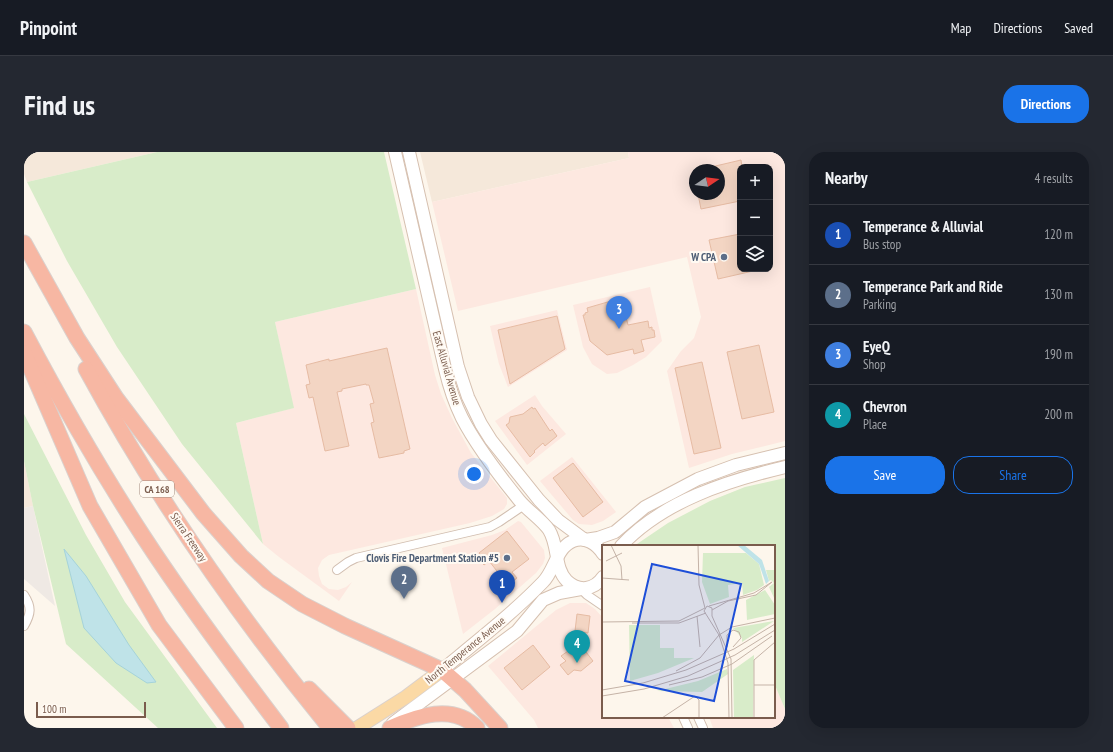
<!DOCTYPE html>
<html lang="en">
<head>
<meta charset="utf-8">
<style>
  :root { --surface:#171b24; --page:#242831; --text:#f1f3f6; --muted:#9ea1a6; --line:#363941; --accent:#1a73e8 }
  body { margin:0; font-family:"PT Sans Narrow",sans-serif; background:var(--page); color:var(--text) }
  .controls { position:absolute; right:12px; top:12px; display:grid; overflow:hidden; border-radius:8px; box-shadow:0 4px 16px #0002 }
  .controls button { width:36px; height:36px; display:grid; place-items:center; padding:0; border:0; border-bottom:1px solid var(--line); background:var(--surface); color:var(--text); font:20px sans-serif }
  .compass { position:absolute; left:665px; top:12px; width:36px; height:36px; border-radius:50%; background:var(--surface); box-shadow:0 4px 16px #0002; rotate:77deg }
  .scale { position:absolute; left:12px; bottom:10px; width:110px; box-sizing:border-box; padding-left:4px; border:2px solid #7a5c4d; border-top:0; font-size:11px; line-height:14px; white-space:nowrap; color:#7a5c4d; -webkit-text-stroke:3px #fffaf3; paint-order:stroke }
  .you { position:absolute; left:450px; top:322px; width:14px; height:14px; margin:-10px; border:3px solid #fff; border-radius:50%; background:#1a73e8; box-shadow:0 0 0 6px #1a73e833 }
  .badge { display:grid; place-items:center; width:26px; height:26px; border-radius:50%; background:var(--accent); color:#fff; font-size:13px; font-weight:700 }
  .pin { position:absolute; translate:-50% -33px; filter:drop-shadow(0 1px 2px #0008) }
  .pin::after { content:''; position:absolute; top:21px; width:14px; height:12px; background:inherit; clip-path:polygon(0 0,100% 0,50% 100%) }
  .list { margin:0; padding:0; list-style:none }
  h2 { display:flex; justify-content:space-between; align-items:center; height:52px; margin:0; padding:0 16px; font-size:17px }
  h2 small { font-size:13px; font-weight:400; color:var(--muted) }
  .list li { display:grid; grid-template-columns:26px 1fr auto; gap:12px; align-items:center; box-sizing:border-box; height:60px; padding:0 16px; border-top:1px solid var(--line) }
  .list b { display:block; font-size:15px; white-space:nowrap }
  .list p { margin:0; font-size:13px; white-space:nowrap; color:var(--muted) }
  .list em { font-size:13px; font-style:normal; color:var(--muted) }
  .actions { display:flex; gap:8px; padding:12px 16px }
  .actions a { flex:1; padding:9px 0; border:1px solid var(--accent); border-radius:16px; text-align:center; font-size:14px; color:var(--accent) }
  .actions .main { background:var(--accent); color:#fff }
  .icon { flex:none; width:22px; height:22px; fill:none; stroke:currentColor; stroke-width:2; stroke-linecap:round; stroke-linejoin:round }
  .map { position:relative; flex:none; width:761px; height:576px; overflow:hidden; border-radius:16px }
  header { display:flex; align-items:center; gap:24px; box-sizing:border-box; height:56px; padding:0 20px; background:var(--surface); border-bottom:1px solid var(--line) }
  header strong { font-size:19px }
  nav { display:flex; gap:22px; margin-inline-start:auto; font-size:14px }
  .intro { display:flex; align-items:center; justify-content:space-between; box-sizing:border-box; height:96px; padding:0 24px }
  h1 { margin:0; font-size:28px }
  .button { padding:10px 18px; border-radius:16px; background:var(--accent); color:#fff; font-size:14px; font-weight:700 }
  main { display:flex; gap:24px; padding:0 24px }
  aside { flex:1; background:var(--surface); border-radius:16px; box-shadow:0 4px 16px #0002 }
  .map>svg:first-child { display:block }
  .residential { fill:#f5e8da }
  .commercial { fill:#fde8e0; fill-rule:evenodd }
  .industrial { fill:#efe9e4 }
  .green { fill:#d8ecc9 }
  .water { fill:#bfe3e8; stroke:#a5d3da }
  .building { fill:#f3d5c3; stroke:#e6bba3 }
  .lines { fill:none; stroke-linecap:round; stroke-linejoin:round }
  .street-casing { stroke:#d1beb0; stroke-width:10 }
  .secondary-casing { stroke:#d6c0b0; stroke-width:14 }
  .primary-casing { stroke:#dad1cd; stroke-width:15 }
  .highway-casing { stroke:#dad1cd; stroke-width:17 }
  .street { stroke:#fff; stroke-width:8 }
  .secondary { stroke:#fff; stroke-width:12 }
  .primary { stroke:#fbd9a5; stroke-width:13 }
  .highway { stroke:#f7b7a3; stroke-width:15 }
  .service-dot { fill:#5c6f8a; stroke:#fffaf3; stroke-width:1.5 }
  .labels { text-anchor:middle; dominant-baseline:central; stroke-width:4; stroke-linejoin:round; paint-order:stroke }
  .shield { fill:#fffaf3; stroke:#a28b7f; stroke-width:1 }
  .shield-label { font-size:10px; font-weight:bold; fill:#7a5c4d }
  .service-label { font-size:11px; font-weight:bold; fill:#4e5e75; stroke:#fffaf3; text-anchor:end }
  .street-label { font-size:11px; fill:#7a5c4d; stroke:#fffaf3 }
  .inset-road { fill:none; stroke:#c5b3a7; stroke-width:1 }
  .view { fill:#1d4ed8; fill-opacity:0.15; stroke:#1d4ed8; stroke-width:2 }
  .inset-edge { fill:none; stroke:#7a5c4d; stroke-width:2 }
</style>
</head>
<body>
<header>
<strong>Pinpoint</strong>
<nav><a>Map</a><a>Directions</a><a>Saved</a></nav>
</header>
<div class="intro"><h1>Find us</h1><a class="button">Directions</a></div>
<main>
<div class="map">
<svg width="761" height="576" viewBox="0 0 761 576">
  <rect width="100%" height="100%" fill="#fdf6ec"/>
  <g class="residential">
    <polygon points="0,0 133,0 3,30 0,22"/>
    <polygon points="396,0 604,0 605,6 408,50"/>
    <polygon points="0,309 9,354 0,356"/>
  </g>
  <g class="commercial">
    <path d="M604,0H761V289L708,302L665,316L643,219L657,199L670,186L677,165L663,105L434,159L408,50L605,6ZM716,15H746V117H716ZM671,18H695V42H671Z"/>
    <polygon points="626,135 638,189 622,205 609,213 593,221 583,222 568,212 559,195 549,153"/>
    <polygon points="392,137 411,223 417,242 428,266 447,301 483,346 483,352 480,357 468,364 446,371 305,403 298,408 294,416 295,424 298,432 305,437 314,438 322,435 328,430 315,449 255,405 239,392 212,271 269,256 251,170"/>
    <polygon points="533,158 543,198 484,235 475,212 466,174"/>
    <polygon points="511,243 518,254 542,282 503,313 471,269"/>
    <polygon points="548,305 592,360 579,369 568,373 555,372 549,368 516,329"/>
    <polygon points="494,369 497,370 520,398 521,406 519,412 512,421 471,457 439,482 418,396 468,383 481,378"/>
    <polygon points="546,451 562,451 571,457 579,466 579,565 644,565 650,576 514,576 510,568 464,514 532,458"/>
    <polygon points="750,531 761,557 761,576 689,576 685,565 750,565"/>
  </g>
  <polygon class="industrial" points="9,354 31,454 0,427 0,356"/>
  <g class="green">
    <polygon points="133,0 360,0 392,137 251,170 270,256 212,271 239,392 158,292 93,195 43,109 3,30"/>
    <polygon points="0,262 62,383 101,450 193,576 134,576 42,492 9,354 0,309"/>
    <polygon points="761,326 761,557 750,531 750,394 610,394 644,371 686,349 721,335"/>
  </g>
  <polygon class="water" points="40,397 62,424 105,493 132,530 123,531 92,511 60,476"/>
  <g class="building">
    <polygon points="717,8 718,15 716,15 716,49 677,57 674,42 695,42 695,18 683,18 683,16"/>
    <polygon points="716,82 716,117 729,117 729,119 694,127 685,88"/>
    <polygon points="587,149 592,168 602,165 604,173 624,169 625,176 628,175 628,178 630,178 631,185 617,188 620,199 610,202 609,197 583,203 566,189 559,163 561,163 561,161 564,160 563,156"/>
    <polygon points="533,164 541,197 486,232 474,178"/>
    <polygon points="735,193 750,260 718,267 703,200"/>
    <polygon points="363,196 386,297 380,299 380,301 355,306 347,271 350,270 346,252 350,251 345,233 342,233 342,232 318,237 318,239 313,240 325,294 301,299 289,245 285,246 282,233 286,232 282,213 305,207 305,209"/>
    <polygon points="678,210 697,296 670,302 651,216"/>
    <polygon points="508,255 509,257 511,256 526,279 528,277 533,284 521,294 519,291 510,299 511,300 506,305 482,273 485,271 486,265 499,262"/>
    <polygon points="549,311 579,350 559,365 529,326"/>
    <polygon points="483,379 505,407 488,420 493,426 484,433 465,409 460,413 456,408 459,406 455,401"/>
    <polygon points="553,462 566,464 564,481 551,479"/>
    <polygon points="509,493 526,515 498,538 480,516"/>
    <polygon points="544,499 562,500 569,509 557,519 550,518 544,523 536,513 542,509 537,504"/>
  </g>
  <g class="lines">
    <g class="street-casing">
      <g id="street">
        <polyline points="313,418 324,410 332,406 466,375 475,370 500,353"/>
        <polyline points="557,437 563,443 579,454"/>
        <path d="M0,443C8,455 7,462 0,474"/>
        <polyline points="659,565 664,576"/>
        <polyline points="674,565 679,576"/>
      </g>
    </g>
    <g class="secondary-casing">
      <g id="secondary">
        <path d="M371,0L421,217C425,234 430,250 438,266C453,295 474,322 495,348C504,359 517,367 525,378C535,394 530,416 543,429C555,440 570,438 579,425"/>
        <polyline points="385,0 434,215 444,245 457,272 467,288 515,348 534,368 561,388 574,386 591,380 621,355 674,327 712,313 761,301"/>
        <path d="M597,394C639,349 703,329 761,315"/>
        <path d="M418,518C452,490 488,462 519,430C531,418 532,396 549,389C561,384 573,392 579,402"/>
        <polyline points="369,571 493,479 519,448 535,441 557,437"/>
      </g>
    </g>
    <g class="primary-casing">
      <polyline id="primary" points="333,576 382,545 418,518"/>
    </g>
    <g class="highway-casing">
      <g id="highway">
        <polyline points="0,91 53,186 92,246 179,361 217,404 244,429 278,452 321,474 418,518 441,538 476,576"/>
        <path d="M0,180C37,250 76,318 119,384C162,450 209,513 257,576"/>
        <polyline points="0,201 66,354 135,473 212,576"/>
        <path d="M62,217C131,344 214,464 306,576"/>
        <polyline points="285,537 324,576"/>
        <path d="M366,576C393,564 429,551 453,576"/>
      </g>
    </g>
    <use href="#street" class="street"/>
    <use href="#secondary" class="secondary"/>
    <use href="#primary" class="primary"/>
    <use href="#highway" class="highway"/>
  </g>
  <g class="service-dot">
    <circle cx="700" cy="105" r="4"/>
    <circle cx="483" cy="406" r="4"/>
  </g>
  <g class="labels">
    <rect class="shield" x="116" y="329" width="34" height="16" rx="3"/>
    <g class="shield-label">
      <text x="133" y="337">CA 168</text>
    </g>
    <g class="service-label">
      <text x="692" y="105">W CPA</text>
      <text x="475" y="406">Clovis Fire Department Station #5</text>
    </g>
    <g class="street-label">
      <text transform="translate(423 216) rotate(74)">East Alluvial Avenue</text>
      <text transform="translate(165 385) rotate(56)">Sierra Freeway</text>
      <text transform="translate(441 498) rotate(-39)">North Temperance Avenue</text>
    </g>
  </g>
  <g transform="translate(578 393)">
    <rect width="173" height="173" fill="#fdf6ec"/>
    <path d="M101,8H144L157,19L162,40L155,45L141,50L140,38L126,40L127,52L108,59L100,37ZM164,25H173V55L167,42L172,38L169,35L167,36ZM163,45L173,60V69L145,75L144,55ZM172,76L140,97V93L131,83ZM27,80H58V103H72V113H92L56,128L28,136ZM152,110L151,173H132L131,125ZM125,124L126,129L100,147L55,146L96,136Z" fill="#d8ecc9"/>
    <path d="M135,0H142L160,15L167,36L164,39L157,19Z" fill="#bfe3e8"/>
    <path class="inset-road" d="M9,0L19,21L20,35M96,0L97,40L103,63M4,16L20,8M0,33L27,35M107,61L152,48L170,37L154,50L126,56L110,65M95,71L98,102M0,77L77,76L103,63M30,78H77L104,68M125,102V90L131,85L137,87L139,93L131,102M74,126L98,113L117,90L130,82L173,73M67,140L100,132L130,119L170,91M152,140H173M0,145L41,138L84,125L132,104L173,79M0,151L42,144L86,131L133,110L173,85M60,173L93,151L97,155V173M127,173L126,118L117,90L102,66L105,61L110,63V71L129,114L130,173M152,173V115L173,97"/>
    <path class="view" d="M50,19L139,39L112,156L23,136Z"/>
    <rect width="173" height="173" class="inset-edge"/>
  </g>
</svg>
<div class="controls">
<button>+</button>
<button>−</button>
<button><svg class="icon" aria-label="layers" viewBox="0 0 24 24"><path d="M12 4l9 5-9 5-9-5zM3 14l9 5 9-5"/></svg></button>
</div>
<svg class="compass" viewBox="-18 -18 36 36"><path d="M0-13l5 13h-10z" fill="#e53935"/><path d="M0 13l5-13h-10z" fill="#9ea1a6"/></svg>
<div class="scale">100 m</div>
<div class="you"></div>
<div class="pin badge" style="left:478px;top:451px;background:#1a4fb4">1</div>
<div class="pin badge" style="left:380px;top:447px;background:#5c6f8a">2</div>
<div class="pin badge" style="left:595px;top:177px;background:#3f7fe0">3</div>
<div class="pin badge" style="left:553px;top:511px;background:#0f9aa8">4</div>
</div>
<aside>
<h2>Nearby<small>4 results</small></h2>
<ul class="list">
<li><span class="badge" style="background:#1a4fb4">1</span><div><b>Temperance &amp; Alluvial</b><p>Bus stop</p></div><em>120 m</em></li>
<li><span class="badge" style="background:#5c6f8a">2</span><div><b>Temperance Park and Ride</b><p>Parking</p></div><em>130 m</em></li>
<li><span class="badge" style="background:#3f7fe0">3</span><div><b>EyeQ</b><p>Shop</p></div><em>190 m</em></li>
<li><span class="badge" style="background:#0f9aa8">4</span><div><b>Chevron</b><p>Place</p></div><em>200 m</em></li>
</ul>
<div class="actions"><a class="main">Save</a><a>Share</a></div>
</aside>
</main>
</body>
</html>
